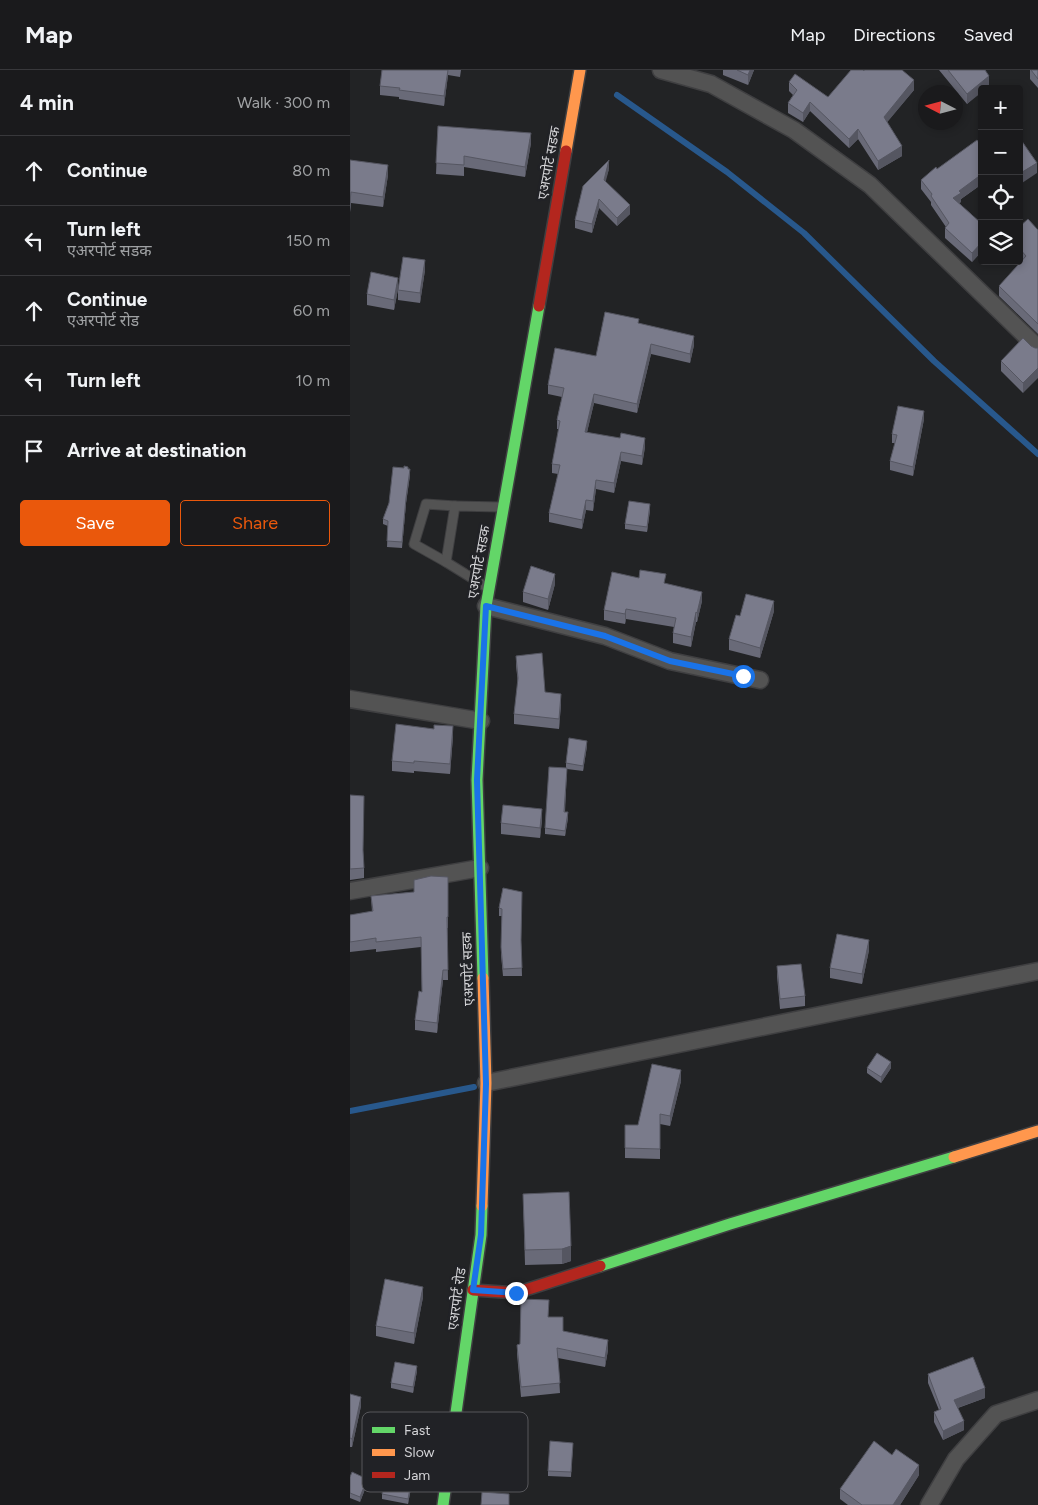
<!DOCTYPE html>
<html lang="en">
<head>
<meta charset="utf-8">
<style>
  :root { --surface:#1a1a1c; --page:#232325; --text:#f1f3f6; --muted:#9fa1a3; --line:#38383b; --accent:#ea580c }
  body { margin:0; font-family:Figtree,"Noto Sans Devanagari",sans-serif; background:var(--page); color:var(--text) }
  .controls { position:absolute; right:15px; top:15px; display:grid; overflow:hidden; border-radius:5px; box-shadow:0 2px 8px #0003 }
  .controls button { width:45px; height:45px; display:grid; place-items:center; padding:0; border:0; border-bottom:1px solid var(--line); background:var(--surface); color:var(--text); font:25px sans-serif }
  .compass { position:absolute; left:568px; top:15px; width:45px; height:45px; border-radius:50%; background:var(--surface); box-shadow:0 2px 8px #0003; rotate:276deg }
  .stop { position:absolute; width:15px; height:15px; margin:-11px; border:4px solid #1a73e8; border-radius:50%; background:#fff }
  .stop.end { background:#1a73e8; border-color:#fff; box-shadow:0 1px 5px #0008 }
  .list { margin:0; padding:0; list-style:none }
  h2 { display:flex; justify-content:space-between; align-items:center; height:65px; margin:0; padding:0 20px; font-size:21px }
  h2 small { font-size:16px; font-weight:400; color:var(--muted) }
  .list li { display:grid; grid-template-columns:32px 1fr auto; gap:15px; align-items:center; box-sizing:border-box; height:70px; padding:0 20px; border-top:1px solid var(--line) }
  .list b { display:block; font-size:19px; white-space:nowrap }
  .list p { margin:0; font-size:16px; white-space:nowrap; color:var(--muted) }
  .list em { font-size:16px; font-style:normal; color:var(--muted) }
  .actions { display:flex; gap:10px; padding:15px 20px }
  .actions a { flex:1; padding:11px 0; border:1px solid var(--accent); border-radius:5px; text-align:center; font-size:18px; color:var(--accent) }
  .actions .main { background:var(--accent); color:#fff }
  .icon { flex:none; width:28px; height:28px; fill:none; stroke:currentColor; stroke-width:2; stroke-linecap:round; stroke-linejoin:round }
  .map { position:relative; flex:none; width:688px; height:1435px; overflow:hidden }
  header { display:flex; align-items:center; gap:30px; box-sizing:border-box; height:70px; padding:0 25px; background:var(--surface); border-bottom:1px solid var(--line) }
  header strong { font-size:24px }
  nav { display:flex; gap:28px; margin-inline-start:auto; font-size:18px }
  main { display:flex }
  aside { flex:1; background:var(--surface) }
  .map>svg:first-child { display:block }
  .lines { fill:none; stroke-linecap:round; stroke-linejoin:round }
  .stream { stroke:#28588c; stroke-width:6 }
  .lane-casing { stroke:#3f3f41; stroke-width:11 }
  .street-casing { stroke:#3f3f41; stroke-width:19 }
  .fast-casing { stroke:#3f3f41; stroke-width:14 }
  .slow-casing { stroke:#3f3f41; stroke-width:14 }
  .jam-casing { stroke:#3f3f41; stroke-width:14 }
  .lane { stroke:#535353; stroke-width:9 }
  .street { stroke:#535353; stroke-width:16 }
  .fast { stroke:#63d668; stroke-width:11 }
  .slow { stroke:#ff974d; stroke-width:11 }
  .jam { stroke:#b3261e; stroke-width:11 }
  .wall { fill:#696a78 }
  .shaded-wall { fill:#555661 }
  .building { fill:#7a7b8b; stroke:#555661 }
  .route { stroke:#1a73e8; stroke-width:6 }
  .labels { text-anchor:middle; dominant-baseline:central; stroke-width:5; stroke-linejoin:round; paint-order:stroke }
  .street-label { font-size:14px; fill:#d4d4d7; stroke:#212226 }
  .key { fill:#212226; stroke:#57575b; stroke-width:1 }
  .key-label { font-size:14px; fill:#d4d4d7 }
</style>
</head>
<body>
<header>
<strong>Map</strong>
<nav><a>Map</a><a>Directions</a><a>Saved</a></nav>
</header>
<main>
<aside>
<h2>4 min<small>Walk · 300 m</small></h2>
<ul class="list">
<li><svg class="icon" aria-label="ahead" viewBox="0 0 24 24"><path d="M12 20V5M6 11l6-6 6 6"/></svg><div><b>Continue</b></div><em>80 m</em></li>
<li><svg class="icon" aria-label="left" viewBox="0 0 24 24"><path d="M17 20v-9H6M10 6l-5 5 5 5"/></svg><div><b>Turn left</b><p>एअरपोर्ट सडक</p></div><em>150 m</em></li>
<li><svg class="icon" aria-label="ahead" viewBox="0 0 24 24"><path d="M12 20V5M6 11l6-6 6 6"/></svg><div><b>Continue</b><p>एअरपोर्ट रोड</p></div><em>60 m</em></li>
<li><svg class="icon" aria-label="left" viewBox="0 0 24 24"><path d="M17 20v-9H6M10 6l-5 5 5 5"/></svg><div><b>Turn left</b></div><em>10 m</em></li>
<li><svg class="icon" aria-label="arrive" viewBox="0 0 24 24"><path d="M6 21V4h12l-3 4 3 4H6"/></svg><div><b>Arrive at destination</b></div></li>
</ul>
<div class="actions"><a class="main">Save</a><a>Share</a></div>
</aside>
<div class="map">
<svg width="688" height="1435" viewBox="0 0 688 1435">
  <rect width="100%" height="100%" fill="#222325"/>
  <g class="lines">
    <g class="stream">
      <polyline points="267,25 377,102 454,163 584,291 688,384"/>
      <polyline points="0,1041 124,1017"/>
    </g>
    <g class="lane-casing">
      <g id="lane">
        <polyline points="96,492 64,474 76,434 105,436"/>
        <polyline points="138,518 96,492 105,436 151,437"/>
      </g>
    </g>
    <g class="street-casing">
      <g id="street">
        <polyline points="311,0 361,14 444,60 520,115 688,278"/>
        <polyline points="136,536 255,566 320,591 410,610"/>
        <polyline points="0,629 131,651"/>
        <polyline points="0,821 130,798"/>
        <polyline points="136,1013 688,901"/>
        <polyline points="579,1435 606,1389 646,1344 688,1330"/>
      </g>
    </g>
    <g class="fast-casing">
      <g id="fast">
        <polyline points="133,908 127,710 136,536 189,236"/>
        <polyline points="250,1196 380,1154 604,1087"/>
        <polyline points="93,1435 131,1165 132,1136"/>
      </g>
    </g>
    <g class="slow-casing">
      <g id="slow">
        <polyline points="216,81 230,0"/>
        <polyline points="604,1087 688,1061"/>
        <polyline points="132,1136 136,1013 133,908"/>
      </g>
    </g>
    <g class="jam-casing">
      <g id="jam">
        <polyline points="189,236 216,81"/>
        <polyline points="123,1220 166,1223 250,1196"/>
      </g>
    </g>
    <use href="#lane" class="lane"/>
    <use href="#street" class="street"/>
    <use href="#fast" class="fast"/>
    <use href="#slow" class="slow"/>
    <use href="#jam" class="jam"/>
  </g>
  <g class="wall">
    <polygon points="32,0 111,0 110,7 98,5 94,36 49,29 49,27 30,25 30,16"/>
    <polygon points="373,0 404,0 398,15 373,5"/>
    <polygon points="589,0 635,0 639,16 636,19 632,19 617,34"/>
    <polygon points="680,0 688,0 688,18 680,9"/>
    <polygon points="439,12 478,27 564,20 537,52 552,86 528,100 508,69 499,78 460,41 453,52 438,43 438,33 443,25 439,21"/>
    <polygon points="88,56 181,73 175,107 114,97 114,106 86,104"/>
    <polygon points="632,76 632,114 611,129 611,132 609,133 632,154 632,181 622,192 595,168 595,158 596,157 581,135 581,132 571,119 571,110 587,99"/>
    <polygon points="0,90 38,105 33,137 1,133 0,142"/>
    <polygon points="259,99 255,111 280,144 267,156 249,138 242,163 225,158 225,150"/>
    <polygon points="669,157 688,160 688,264 649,226 649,216 672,191 669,187"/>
    <polygon points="75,200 70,233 48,230 48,220"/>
    <polygon points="48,219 44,240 17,235 17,224"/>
    <polygon points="289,253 344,275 340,293 301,284 287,343 244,333 237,362 295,377 292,395 271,391 264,423 246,419 243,441 236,440 232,459 199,452 199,443 208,404 202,403 202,394 209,359 207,359 207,350 212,327 198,324 198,315 246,286"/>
    <polygon points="681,276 685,278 673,323 651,301 651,291"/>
    <polygon points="574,349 563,406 540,400 540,391 545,373 542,373 542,364"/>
    <polygon points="58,399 60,405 56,433 52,478 37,477 38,456 33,454 33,449 39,433"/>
    <polygon points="300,440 297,462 275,459 275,454"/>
    <polygon points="205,514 198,540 173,532 173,522"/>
    <polygon points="316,514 352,531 347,552 346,552 341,577 323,573 323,563 324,557 276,549 275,554 254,550 254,540"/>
    <polygon points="424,541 410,588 379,580 379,569 390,546"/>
    <polygon points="166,586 195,622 211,634 209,659 164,654 164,644 168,613 166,596"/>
    <polygon points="103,666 100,704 64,701 64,703 42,701 42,691"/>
    <polygon points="237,676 233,701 217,699 215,742 218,748 215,766 195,764 195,758 216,698 216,693"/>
    <polygon points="0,725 13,783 14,798 14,808 0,810"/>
    <polygon points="192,750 190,768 151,764 151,753"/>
    <polygon points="98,807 98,858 97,858 98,910 93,910 87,963 65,960 65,950 72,922 71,877 26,882 26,879 0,882 0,845 22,842 21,826 64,822"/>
    <polygon points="153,818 171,873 172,906 153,906 151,885 152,846 149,846 149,838"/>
    <polygon points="519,880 512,914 480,908 480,898"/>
    <polygon points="427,896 455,926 455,936 430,939 427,906"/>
    <polygon points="517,998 541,998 531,1013 517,1003"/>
    <polygon points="331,1011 320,1056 310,1054 310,1089 275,1088 275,1055 288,1055"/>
    <polygon points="173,1124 221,1191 212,1194 175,1195"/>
    <polygon points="73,1227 64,1274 26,1266 26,1256"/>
    <polygon points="199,1247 213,1261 258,1280 255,1297 208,1288 210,1323 171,1327 167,1284 167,1275 170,1274"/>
    <polygon points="67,1301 63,1323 41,1318 41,1313"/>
    <polygon points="578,1304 635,1328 608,1338 614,1360 593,1370 584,1352 584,1342 589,1340 578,1313"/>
    <polygon points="0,1324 11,1336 2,1377 0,1377"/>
    <polygon points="72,1360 70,1379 54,1378 54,1372"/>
    <polygon points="223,1373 221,1407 198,1406 198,1401"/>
    <polygon points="569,1405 550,1435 498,1435 490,1429 490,1419"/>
    <polygon points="0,1407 17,1414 10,1432 0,1428"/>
    <polygon points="61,1418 58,1434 32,1429 32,1424"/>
  </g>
  <g class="shaded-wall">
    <polygon points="98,0 98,5 94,36 94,26"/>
    <polygon points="400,0 404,0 398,15 398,5"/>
    <polygon points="639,6 639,16 636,19 632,19 632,22 617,34 617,24"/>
    <polygon points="564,10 564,20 534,56 534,47"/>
    <polygon points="460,32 460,41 453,52 453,43"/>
    <polygon points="508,59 508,69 499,78 499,69"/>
    <polygon points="181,63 181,73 175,107 175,97"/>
    <polygon points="552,76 552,86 528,100 528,91"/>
    <polygon points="259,90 259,99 254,118 254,110"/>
    <polygon points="687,93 687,103 669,115 669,104"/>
    <polygon points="38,95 38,105 33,137 33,127"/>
    <polygon points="632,104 632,114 611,129 611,132 603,137 603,128 609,121"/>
    <polygon points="1,122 1,133 0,142 0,132"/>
    <polygon points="249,129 249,138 242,163 242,154"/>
    <polygon points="280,135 280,144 267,156 267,148"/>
    <polygon points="632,172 632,181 622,192 622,183"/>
    <polygon points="75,190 75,200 70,233 70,223"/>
    <polygon points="48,208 48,219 44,240 44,230"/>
    <polygon points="344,266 344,275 340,293 340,284"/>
    <polygon points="301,274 301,284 287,343 287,334"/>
    <polygon points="688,298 688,308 673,323 673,313"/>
    <polygon points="244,324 244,333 235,371 235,362"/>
    <polygon points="574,341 574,349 563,406 563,397"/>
    <polygon points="295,368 295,377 292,395 292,386"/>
    <polygon points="271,382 271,391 264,423 264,413"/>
    <polygon points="60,399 60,405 56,433 52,478 56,428"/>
    <polygon points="246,410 246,419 243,441 243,431"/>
    <polygon points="236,430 236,440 232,459 232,450"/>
    <polygon points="300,434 300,440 297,462 297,457"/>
    <polygon points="205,504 205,514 198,540 198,529"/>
    <polygon points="352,522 352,531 347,552 347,543"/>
    <polygon points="424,531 424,541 410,588 410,578"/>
    <polygon points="276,539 276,549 275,554 275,544"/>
    <polygon points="346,542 346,552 341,577 341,567"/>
    <polygon points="211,624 211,634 209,659 209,649"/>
    <polygon points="103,656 103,666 100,704 100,694"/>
    <polygon points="237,671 237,676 233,701 233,696"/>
    <polygon points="192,739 192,750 190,768 190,758"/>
    <polygon points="218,742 218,748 215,766 215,761"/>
    <polygon points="519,870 519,880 512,914 512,904"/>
    <polygon points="93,900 93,910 87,963 87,953"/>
    <polygon points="541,992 541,998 531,1013 531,1007"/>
    <polygon points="331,1000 331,1011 320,1056 320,1046"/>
    <polygon points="221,1176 221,1191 212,1194 212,1179"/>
    <polygon points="73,1217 73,1227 64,1274 64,1263"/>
    <polygon points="258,1270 258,1280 255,1297 255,1288"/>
    <polygon points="67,1296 67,1301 63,1323 63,1317"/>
    <polygon points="635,1318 635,1328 604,1339 604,1330"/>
    <polygon points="11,1327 11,1336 2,1377 2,1369"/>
    <polygon points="614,1351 614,1360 593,1370 593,1361"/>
    <polygon points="569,1395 569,1405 550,1435 543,1435"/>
    <polygon points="17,1409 17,1414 10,1432 10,1427"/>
    <polygon points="61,1413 61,1418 58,1434 58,1429"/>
  </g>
  <g class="building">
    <polygon points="32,0 98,0 94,26 49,20 50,18 30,16"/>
    <polygon points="387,0 400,0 398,5"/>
    <polygon points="501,0 513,0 514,1 514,0 552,0 564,10 534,47 552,76 528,91 508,59 499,69 460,32 453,43 438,33 447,20 439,12 445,4 478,27"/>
    <polygon points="598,0 635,0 639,6 617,24"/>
    <polygon points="681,0 688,0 688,9"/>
    <polygon points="88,56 181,63 175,97 114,86 114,95 86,93"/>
    <polygon points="669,67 687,93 669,104"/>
    <polygon points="627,70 632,76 632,104 609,121 611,123 603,128 632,154 632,172 622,183 595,158 599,153 581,126 582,124 571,110 586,97 587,99"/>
    <polygon points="0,90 38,95 33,127 1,122 0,132"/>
    <polygon points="259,90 254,110 280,135 267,148 249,129 242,154 225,150 233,116"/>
    <polygon points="678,149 688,160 688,254 649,216 676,186 669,178 669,157"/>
    <polygon points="53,187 75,190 70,223 48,220"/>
    <polygon points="21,202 48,208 44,230 17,224"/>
    <polygon points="255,242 289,249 288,253 344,266 340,284 301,274 287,334 244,324 235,362 270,368 271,363 295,368 292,386 271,382 264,413 246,410 243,431 236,430 232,450 199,443 210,395 202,394 210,351 207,350 214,318 198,315 205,278 246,286"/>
    <polygon points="673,268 681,276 685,278 688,278 688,298 673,313 651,291"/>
    <polygon points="548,336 574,341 563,397 540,391 547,365 542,364"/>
    <polygon points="54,396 58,397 58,399 60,399 56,428 52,472 37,471 38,451 33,449 39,433 43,397 54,398"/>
    <polygon points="279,431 300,434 297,457 275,454"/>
    <polygon points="181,496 205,504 198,529 173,522"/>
    <polygon points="290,500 316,504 314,513 352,522 347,543 346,542 341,567 323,563 326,548 276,539 275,544 254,540 262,502 289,508"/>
    <polygon points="396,524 424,531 410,578 379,569 386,545 390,546"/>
    <polygon points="192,583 195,622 211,624 209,649 164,644 168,608 166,586"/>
    <polygon points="46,654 84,659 84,655 103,656 100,694 64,691 64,693 42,691"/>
    <polygon points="219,668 237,671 233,696 216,693"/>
    <polygon points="199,697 217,698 214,742 218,742 215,761 195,758"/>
    <polygon points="0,725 14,726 13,780 14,798 0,799"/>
    <polygon points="153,735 192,739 190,758 151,753"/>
    <polygon points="81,806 98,807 98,847 97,847 98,900 93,900 87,953 65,950 69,921 72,922 71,867 26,872 26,868 0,872 0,845 23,841 21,826 64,822 64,810"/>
    <polygon points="153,818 172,822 171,870 172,898 153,899 151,877 152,839 149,838"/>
    <polygon points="487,864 519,870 512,904 480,898"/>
    <polygon points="451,894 455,926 430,929 427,896"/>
    <polygon points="527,983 541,992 531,1007 517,998"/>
    <polygon points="302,994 331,1000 320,1046 310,1044 310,1079 275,1078 275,1055 288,1055"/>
    <polygon points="219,1122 221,1176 212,1179 175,1180 173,1124"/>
    <polygon points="35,1209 73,1217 64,1263 26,1256"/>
    <polygon points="171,1229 199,1230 198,1247 213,1247 213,1261 258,1270 255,1288 207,1278 210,1313 171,1317 167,1275 170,1274"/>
    <polygon points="623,1287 635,1318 604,1330 614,1351 593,1361 584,1342 591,1339 578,1304"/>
    <polygon points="45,1292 67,1296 63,1317 41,1313"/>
    <polygon points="0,1324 11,1327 2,1369 0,1368"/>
    <polygon points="200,1371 223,1373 221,1402 198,1401"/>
    <polygon points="524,1371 542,1385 546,1379 569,1395 543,1435 512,1435 490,1419"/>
    <polygon points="2,1402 17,1409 10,1427 0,1423 0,1407"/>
    <polygon points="36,1407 61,1413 58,1429 32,1424"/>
    <polygon points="132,1422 159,1424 159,1435 131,1435"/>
  </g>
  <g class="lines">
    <polyline class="route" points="166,1223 123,1220 131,1165 136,1014 127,710 136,536 255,566 320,591 393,606"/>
  </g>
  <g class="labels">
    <g class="street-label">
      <text transform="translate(199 93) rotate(-80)">एअरपोर्ट सडक</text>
      <text transform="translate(129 492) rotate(-80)">एअरपोर्ट सडक</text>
      <text transform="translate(118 899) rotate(-92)">एअरपोर्ट सडक</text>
      <text transform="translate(107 1229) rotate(-82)">एअरपोर्ट रोड</text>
    </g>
  </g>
  <rect x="12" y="1342" width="166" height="80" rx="8" class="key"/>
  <rect x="22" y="1357" width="23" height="6" fill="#63d668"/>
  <rect x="22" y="1379" width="23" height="7" fill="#ff974d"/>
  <rect x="22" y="1402" width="23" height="6" fill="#b3261e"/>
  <g class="key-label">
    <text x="54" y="1365">Fast</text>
    <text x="54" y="1387">Slow</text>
    <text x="54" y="1410">Jam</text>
  </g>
</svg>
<div class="controls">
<button>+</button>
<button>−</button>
<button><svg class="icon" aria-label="locate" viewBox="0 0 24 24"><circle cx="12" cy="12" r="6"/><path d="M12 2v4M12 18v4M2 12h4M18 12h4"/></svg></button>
<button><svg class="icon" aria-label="layers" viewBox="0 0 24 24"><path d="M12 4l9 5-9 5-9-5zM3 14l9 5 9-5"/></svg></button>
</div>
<svg class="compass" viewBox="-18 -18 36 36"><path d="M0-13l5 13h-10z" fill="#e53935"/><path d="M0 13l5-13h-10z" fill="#9fa1a3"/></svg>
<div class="stop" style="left:393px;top:606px"></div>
<div class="stop end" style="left:166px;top:1223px"></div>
</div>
</main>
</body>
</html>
